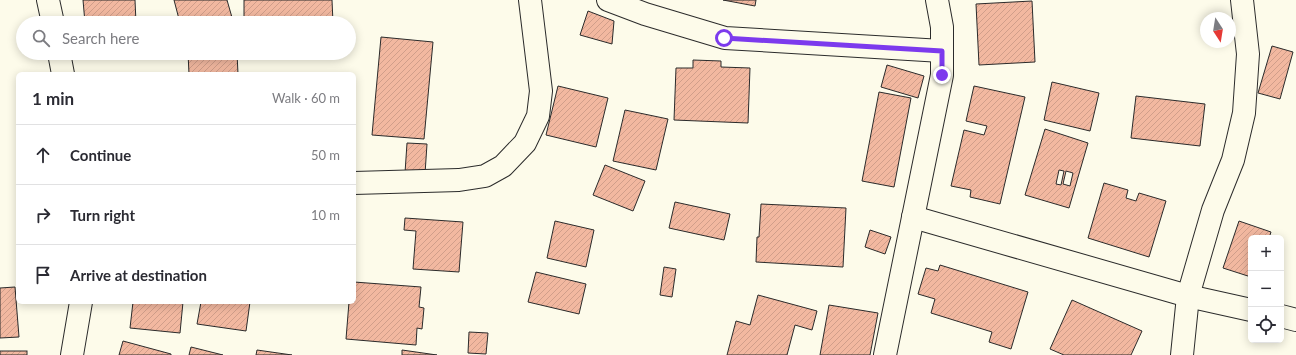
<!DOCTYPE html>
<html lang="en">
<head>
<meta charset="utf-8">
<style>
  :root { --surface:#fff; --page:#f7f7f7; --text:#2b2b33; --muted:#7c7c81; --line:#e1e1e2 }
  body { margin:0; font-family:Lato,sans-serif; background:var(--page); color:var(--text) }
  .controls { position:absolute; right:12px; bottom:12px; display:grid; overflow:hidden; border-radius:6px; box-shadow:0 2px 10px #0003 }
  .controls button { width:36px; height:36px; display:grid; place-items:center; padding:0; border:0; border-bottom:1px solid var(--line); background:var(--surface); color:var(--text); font:20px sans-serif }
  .compass { position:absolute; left:1200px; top:12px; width:36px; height:36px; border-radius:50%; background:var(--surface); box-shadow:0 2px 10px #0003; rotate:168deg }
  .stop { position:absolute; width:12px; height:12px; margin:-9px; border:3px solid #7c3aed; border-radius:50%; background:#fff }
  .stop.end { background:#7c3aed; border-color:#fff; box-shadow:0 1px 4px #0008 }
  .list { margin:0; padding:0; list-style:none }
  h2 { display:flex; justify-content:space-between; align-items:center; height:52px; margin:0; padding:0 16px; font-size:17px }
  h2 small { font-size:13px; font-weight:400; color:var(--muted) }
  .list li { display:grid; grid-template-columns:26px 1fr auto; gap:12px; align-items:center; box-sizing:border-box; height:60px; padding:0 16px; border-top:1px solid var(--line) }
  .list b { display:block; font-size:15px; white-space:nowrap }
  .list em { font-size:13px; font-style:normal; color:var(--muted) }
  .icon { flex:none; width:22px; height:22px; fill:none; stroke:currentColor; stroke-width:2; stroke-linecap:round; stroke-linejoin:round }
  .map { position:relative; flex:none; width:1296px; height:355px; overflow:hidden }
  .search { position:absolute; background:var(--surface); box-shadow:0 2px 10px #0003; left:16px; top:16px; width:340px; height:44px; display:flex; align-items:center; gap:10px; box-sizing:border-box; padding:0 14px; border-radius:22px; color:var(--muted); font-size:15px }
  .panel { position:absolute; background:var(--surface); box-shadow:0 2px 10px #0003; left:16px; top:72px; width:340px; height:232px; border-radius:6px }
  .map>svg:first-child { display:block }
  .building { fill:url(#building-hatch); stroke:#2b2b2b; fill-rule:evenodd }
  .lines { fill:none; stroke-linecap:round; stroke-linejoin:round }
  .street-casing { stroke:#2b2b2b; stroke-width:24 }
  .street { stroke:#fdfbea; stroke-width:22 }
  .route { stroke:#7c3aed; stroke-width:5 }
</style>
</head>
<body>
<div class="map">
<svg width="1296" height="355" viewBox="0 0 1296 355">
  <defs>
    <pattern id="building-hatch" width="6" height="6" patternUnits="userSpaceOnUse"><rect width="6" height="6" fill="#f2b8a0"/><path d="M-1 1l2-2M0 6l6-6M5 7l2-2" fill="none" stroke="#d09e8a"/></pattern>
  </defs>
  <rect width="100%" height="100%" fill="#fdfbea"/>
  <g class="building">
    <polygon points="83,0 135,0 136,23 85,23"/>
    <polygon points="174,0 227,0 233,21 226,23 180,23"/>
    <polygon points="244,0 332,0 333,23 244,23"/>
    <polygon points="723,0 756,0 755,6"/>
    <polygon points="1032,1 1035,62 979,65 976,4"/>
    <polygon points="588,11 614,21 612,44 580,35"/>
    <polygon points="381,37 433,42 424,139 372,135"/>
    <polygon points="1272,46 1293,52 1280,99 1258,93"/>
    <polygon points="188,53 237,53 238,74 189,74"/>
    <polygon points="693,60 721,61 721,67 750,68 748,123 674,120 676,68 693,68"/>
    <polygon points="887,65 924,76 918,98 881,87"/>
    <polygon points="1052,82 1099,93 1090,131 1044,120"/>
    <polygon points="558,86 608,98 596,147 546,135"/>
    <polygon points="974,86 1025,97 1000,204 970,197 971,190 951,186 964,130 984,135 987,126 966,121"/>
    <polygon points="879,92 911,98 894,187 862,181"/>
    <polygon points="1136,96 1205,104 1200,146 1131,138"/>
    <polygon points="625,110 668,119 656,170 613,161"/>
    <path d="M1045,129L1088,143L1069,208L1025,195ZM1059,170L1064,171L1061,185L1056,184ZM1066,171L1073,173L1070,186L1063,184Z"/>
    <polygon points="407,143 427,144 425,174 405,173"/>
    <polygon points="605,165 645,181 633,211 593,195"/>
    <polygon points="1104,183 1128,190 1126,198 1136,201 1139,193 1166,201 1149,257 1088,238"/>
    <polygon points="675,202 730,214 724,240 669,228"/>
    <polygon points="761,204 846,208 843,267 756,262 757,237 759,237"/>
    <polygon points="405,218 463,222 459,272 413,269 416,231 404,230"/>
    <polygon points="555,221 594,230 586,267 547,258"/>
    <polygon points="1239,221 1271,232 1269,238 1251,238 1251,277 1223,268"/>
    <polygon points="870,230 891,237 885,254 865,247"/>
    <polygon points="940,265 1028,292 1011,349 989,342 992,332 931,313 935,299 918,294 926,268 938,271"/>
    <polygon points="664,267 676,269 672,297 660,295"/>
    <polygon points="536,272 586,284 579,314 528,302"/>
    <polygon points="354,282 421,287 419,307 424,308 422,329 417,328 416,345 346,339 349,302 354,302"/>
    <polygon points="15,287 19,337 0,338 0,288"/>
    <polygon points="758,295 817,311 812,330 795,325 787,355 727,355 736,321 750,325"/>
    <polygon points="1072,300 1142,331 1131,355 1064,355 1050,349"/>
    <polygon points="133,302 183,302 180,333 130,328"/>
    <polygon points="201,302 250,302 246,331 197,324"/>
    <polygon points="829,305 878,313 870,355 820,355"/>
    <polygon points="469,332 488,333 486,354 468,353"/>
    <polygon points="123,341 171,354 171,355 119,355"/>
    <polygon points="191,347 223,355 189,355"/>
    <polygon points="257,350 292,355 256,355"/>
    <polygon points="402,350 437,355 402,355"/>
    <rect x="0" y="351" width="27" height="4"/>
  </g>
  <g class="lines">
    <g class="street-casing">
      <g id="street">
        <polyline points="48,0 53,23"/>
        <polyline points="608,0 645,14 725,38 942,51"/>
        <polyline points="59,53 63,74"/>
        <polyline points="354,183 459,180 485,176 503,166 525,143 538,116 541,91 530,0"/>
        <polyline points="913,217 1188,296 1251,310"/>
        <polyline points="1281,316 1296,320"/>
        <polyline points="72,355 81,302"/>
        <polyline points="885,355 942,75 942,27 937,0"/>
        <polyline points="1182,355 1188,296 1213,210 1233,160 1244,113 1248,54 1242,0"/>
      </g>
    </g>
    <use href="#street" class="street"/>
  </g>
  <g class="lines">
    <polyline class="route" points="724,38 942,51 942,75"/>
  </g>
</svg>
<div class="controls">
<button>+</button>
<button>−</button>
<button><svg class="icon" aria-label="locate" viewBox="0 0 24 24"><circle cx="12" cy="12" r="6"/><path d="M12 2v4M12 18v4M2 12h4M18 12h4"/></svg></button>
</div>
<svg class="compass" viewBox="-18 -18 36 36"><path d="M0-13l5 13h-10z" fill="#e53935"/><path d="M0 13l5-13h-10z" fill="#7c7c81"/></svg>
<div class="stop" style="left:724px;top:38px"></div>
<div class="stop end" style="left:942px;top:75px"></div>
<div class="search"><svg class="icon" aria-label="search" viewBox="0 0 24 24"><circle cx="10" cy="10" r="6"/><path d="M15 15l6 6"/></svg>Search here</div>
<section class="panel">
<h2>1 min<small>Walk · 60 m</small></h2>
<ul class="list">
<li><svg class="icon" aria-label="ahead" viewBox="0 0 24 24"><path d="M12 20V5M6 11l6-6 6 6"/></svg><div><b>Continue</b></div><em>50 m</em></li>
<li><svg class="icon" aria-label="right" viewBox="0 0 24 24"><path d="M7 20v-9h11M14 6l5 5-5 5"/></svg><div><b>Turn right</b></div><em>10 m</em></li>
<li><svg class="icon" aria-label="arrive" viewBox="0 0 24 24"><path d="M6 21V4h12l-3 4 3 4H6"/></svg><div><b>Arrive at destination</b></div></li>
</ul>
</section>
</div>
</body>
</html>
